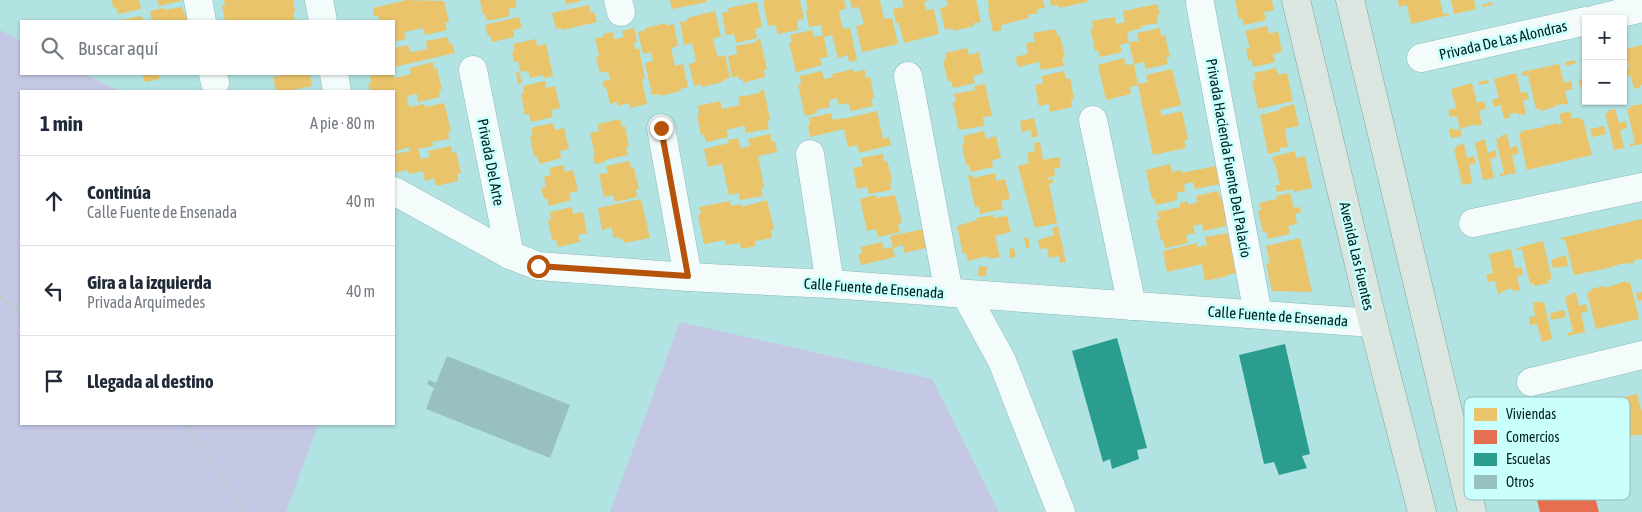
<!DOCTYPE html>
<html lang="es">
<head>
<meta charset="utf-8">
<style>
  :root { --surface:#fff; --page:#f6f6f7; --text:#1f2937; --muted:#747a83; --line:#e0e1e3 }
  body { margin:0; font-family:"Asap Condensed",sans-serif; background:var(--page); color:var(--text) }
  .controls { position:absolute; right:15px; top:15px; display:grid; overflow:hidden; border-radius:0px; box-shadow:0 1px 4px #0004 }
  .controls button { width:45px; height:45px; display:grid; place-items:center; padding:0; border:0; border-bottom:1px solid var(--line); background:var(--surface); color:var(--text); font:25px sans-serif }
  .stop { position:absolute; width:15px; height:15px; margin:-11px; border:4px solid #b45309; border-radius:50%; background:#fff }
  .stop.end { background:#b45309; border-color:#fff; box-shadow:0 1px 5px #0008 }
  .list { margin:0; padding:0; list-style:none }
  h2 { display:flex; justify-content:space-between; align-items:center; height:65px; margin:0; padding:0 20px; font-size:21px }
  h2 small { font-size:16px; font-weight:400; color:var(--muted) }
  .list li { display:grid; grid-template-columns:32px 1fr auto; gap:15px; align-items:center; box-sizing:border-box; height:90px; padding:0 20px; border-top:1px solid var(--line) }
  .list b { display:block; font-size:19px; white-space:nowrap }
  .list p { margin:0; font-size:16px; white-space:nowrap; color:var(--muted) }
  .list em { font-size:16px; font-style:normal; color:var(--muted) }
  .icon { flex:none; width:28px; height:28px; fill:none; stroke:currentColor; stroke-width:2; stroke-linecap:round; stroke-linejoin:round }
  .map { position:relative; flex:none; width:1642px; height:512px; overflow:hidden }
  .search { position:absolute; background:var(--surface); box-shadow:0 1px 4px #0004; left:20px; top:20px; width:375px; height:55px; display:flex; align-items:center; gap:12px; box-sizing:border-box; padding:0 18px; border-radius:0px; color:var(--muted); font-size:19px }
  .panel { position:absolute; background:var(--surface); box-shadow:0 1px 4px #0004; left:20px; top:90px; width:375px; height:335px; border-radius:0px }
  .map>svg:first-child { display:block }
  .green { fill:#c4c8e5 }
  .homes { fill:#e9c46a }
  .shops { fill:#e76f51 }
  .schools { fill:#2a9d8f }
  .building { fill:#98c0c3 }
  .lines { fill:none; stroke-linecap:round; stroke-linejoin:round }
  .minor-casing { stroke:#90bab9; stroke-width:29 }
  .major-casing { stroke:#82a296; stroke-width:29 }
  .path { stroke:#bdcbcb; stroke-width:3; stroke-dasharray:4 2.5; stroke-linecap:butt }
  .minor { stroke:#f3fbfb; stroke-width:28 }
  .major { stroke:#dae6df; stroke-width:28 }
  .route { stroke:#b45309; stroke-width:6 }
  .labels { text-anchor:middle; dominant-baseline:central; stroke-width:5; stroke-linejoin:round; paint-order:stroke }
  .street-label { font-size:15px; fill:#011f1f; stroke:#c9fffd }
  .key { fill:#c9fffd; stroke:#8dbcba; stroke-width:1 }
  .key-label { font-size:14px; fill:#011f1f }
</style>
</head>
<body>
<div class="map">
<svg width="1642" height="512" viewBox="0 0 1642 512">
  <rect width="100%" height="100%" fill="#b0e3e2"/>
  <g class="green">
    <polygon points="0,30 21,41 21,74 85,74 119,91 21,91 21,424 318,424 286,512 0,512"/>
    <polygon points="680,322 932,379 999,512 610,512"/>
  </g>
  <g class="homes">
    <polygon points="112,0 139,0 141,9 118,14 116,7 113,8"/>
    <polygon points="157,0 181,0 181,1 159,6"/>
    <polygon points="224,0 293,0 295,12 293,13 295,20 225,21 222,6 225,5"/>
    <polygon points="407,0 444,1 449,22 445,23 447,30 425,35 423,28 404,32 406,39 394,42 394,21 380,21 378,16 374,16 373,8"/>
    <polygon points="480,0 515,0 517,7 508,9 510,16 487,21 485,14 483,15"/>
    <polygon points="565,0 580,0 581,1 566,4"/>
    <polygon points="670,0 706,0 707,2 672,9"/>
    <polygon points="768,0 800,0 804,19 797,20 798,30 778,34 775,25 768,26 763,1"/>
    <polygon points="806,0 844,0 846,9 839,10 841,21 843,29 850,28 857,60 849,62 848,55 838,58 832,35 824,37 828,57 820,58 822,65 796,72 789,43 792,42 790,35 812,30 814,37 823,35 821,25 809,27 806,11 808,10"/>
    <polygon points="850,0 880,0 884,19 892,18 898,44 862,52 856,26 864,24 859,7 852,8"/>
    <polygon points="902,0 930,0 924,2 926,10 934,9 939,34 904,43 899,23 896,23 893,9 904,7"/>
    <polygon points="946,0 976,0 981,22 974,23 974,26 953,31 953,28 945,30 940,8 948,6"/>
    <polygon points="988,0 1043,0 1045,8 1037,9 1038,13 1028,15 1029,18 1001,25 1002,30 993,32 988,9 989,8"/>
    <polygon points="1050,0 1087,0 1087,2 1059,8 1058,5 1051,6"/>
    <polygon points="1235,0 1272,0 1274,10 1264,12 1266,20 1244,25 1242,18 1239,19"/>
    <polygon points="1398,0 1440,0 1443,14 1448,13 1449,15 1411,24 1407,5 1399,7"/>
    <polygon points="1451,0 1474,0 1476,9 1454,14"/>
    <polygon points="757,2 762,27 755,29 757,38 736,43 734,34 726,35 722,13 729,12 728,8"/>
    <polygon points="1492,2 1493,5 1482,7 1482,5"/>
    <polygon points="1157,4 1160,14 1157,15 1158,23 1141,26 1142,28 1127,32 1129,42 1139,41 1137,33 1160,28 1161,36 1165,35 1170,57 1166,57 1168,64 1146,69 1144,62 1134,64 1129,42 1120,45 1122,52 1100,57 1098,50 1095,51 1093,40 1090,29 1093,29 1092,21 1115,17 1116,24 1125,22 1123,11"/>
    <polygon points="589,5 591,13 594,12 597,22 562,30 561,28 556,29 552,13"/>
    <polygon points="182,7 184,14 187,14 188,21 152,21 150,11 165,8 165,10"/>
    <polygon points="715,11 721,37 713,38 715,48 718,57 725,55 730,78 723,80 723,82 702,87 701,84 694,86 689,64 696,62 694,52 692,43 684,45 680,22 687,21 687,18"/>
    <polygon points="142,16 143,21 121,21 121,20"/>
    <polygon points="519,17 522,28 513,30 514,37 492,42 490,35 488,36 485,25"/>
    <polygon points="666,23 667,26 674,24 678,46 671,48 675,66 683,64 688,87 680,89 681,91 660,96 659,94 652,95 645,63 653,61 651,52 643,54 638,32 646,30 645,28"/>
    <polygon points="1267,26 1269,34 1278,31 1282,52 1273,54 1275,62 1253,67 1251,59 1248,60 1246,49 1250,48 1245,31"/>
    <polygon points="634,28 637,42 634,43 635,49 639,49 645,79 642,79 647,104 630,108 629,103 618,106 617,102 610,104 606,87 604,88 602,81 610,80 608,71 600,73 596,57 599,56 595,38 603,37 603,34 613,32 614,39 624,37 622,31"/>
    <polygon points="1056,29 1057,36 1060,36 1065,57 1062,58 1064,66 1041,70 1039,62 1018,67 1015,57 1028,54 1026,43 1035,42 1033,33"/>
    <polygon points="448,37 449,44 452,43 455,53 394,67 394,48 408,45 410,52 418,51 427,49 426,41"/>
    <polygon points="536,39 537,46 546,44 553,76 544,78 543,75 530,78 528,71 521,72 518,61 514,62 512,52 514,52 513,44"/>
    <polygon points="760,39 767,69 764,70 765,77 743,83 743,79 739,80 738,76 732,77 728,56 737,54 736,46 757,42 756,40"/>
    <polygon points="1642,45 1642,85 1640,85 1641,87 1634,89 1631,76 1624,77 1623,70 1629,68 1625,49"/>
    <polygon points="967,48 969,55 979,52 983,73 973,76 975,83 953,88 951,81 948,82 943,61 946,60 945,53"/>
    <polygon points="1124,58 1126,65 1134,64 1138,84 1148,82 1146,75 1172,69 1181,105 1160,110 1161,113 1161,116 1182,111 1188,140 1184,140 1186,148 1153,155 1138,85 1130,87 1131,94 1106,100 1098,65"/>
    <polygon points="1586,58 1586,75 1585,76 1581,59"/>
    <polygon points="1575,60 1576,63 1566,66 1565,62"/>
    <polygon points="433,62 434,69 437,68 442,89 439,90 440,97 418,102 417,94 407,96 409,107 424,104 425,107 444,103 446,110 451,132 448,132 449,139 432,142 433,146 418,149 421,159 430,157 428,151 451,146 452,153 456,152 461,173 457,174 458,181 436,186 434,178 425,181 423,171 409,174 408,170 394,173 394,154 410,151 409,147 394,152 394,91 370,91 368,84 371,83 370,76 378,74 393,74 394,78 411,74 410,68"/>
    <polygon points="1559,64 1564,83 1571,81 1573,89 1565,91 1568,104 1555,105 1555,107 1540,111 1540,108 1536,109 1528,75 1523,76 1522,72"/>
    <polygon points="1276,68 1278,75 1287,73 1293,101 1258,109 1252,81 1256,80 1254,73"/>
    <polygon points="854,69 854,72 865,70 866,78 870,76 874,98 871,98 873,106 851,111 848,103 839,105 837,98 829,100 830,107 816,110 817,113 805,116 798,84 801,84 800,76 822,71 824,79 833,77 832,74"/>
    <polygon points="1064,71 1066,79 1070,78 1074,99 1071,100 1072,107 1050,112 1049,104 1039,106 1035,85 1043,83 1042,76"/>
    <polygon points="519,72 522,83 518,84 516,73"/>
    <polygon points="1516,73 1521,93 1527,92 1529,99 1523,100 1526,114 1519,115 1518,113 1514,113 1510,114 1510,117 1504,119 1501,105 1494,107 1492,100 1499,98 1494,79"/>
    <polygon points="142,74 163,74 159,75 159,79 146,82 144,80"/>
    <polygon points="282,74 310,75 312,86 287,91 276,91 273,77 282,75"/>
    <polygon points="1586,78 1586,86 1580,87 1579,80"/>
    <polygon points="1488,80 1489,83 1479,85 1478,82"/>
    <polygon points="545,81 546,88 555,86 560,108 551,110 553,117 531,122 529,114 525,115 521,94 524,93 523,86"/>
    <polygon points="1472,83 1477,103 1484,101 1486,109 1479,111 1482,125 1475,126 1475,124 1460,129 1457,116 1450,117 1448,110 1456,108 1451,89"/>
    <polygon points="985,84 992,116 983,117 984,126 959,130 953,103 956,101 954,94 975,90 974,86"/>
    <polygon points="764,90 770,120 767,121 769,129 746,133 745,126 735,128 726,130 728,137 706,142 704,135 701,135 697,115 699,114 698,106 720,101 722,109 740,105 738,97 760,93 760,91"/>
    <polygon points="1294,104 1299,126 1285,129 1288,147 1280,148 1280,151 1268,154 1260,115 1280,110 1280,108"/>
    <polygon points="1642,104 1642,144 1630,146 1630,144 1635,143 1627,109 1631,108 1630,106"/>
    <polygon points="1615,109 1619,123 1626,121 1627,128 1620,130 1624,148 1614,150 1605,113 1608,113 1608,111"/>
    <polygon points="877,111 883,139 889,137 891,145 859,153 858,145 848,147 844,129 810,137 808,126 810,125 809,118 831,113 833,120 842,118 842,119"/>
    <polygon points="1570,111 1572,119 1580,117 1580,120 1583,119 1592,155 1527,170 1519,134 1521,133 1521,131 1544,127 1544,126 1558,123 1558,125 1562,124 1559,114"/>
    <polygon points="1034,118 1038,136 1032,138 1031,130 1022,132 1020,121"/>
    <polygon points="620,119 622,127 625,126 629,147 626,147 628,155 605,160 605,162 595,164 593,155 595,155 590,133 599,131 598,124"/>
    <polygon points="553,123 555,130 564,128 569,149 560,151 561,158 540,164 537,156 534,157 530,136 533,135 531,128"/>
    <polygon points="1604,126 1606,134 1592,137 1590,129"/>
    <polygon points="1453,128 1453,130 1460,129 1462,136 1451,138 1449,129"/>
    <polygon points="984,131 986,139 996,136 1001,158 992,160 993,167 971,172 969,165 966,165 964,155 962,144 965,143 963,136"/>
    <polygon points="770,134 772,142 775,141 777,152 758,156 764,187 761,188 763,196 740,200 739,193 729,195 722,164 708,167 704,149 729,143 728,140 738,138 740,148 750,146 748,139"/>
    <polygon points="1507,134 1510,148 1517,146 1519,153 1512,155 1516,173 1500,176 1499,174 1504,173 1496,139 1501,138 1500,136"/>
    <polygon points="1485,139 1488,153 1495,150 1497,157 1490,159 1494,178 1483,180 1475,143"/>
    <polygon points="1040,142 1043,160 1059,157 1061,167 1054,169 1055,176 1047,178 1048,180 1053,179 1053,183 1049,184 1057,223 1035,228 1018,166 1029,163 1027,153 1035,151 1034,143"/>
    <polygon points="1464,144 1467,158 1474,156 1476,163 1469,165 1472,183 1462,185 1454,148 1457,147 1457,145"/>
    <polygon points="1295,151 1296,158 1305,156 1312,188 1294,192 1293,189 1277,192 1275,185 1280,185 1275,163 1274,164 1272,157"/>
    <polygon points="883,154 884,162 887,161 890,171 892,182 890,183 891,190 869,194 867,187 857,189 853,168 863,166 861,158"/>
    <polygon points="629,161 631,168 634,168 639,189 636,189 637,197 615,202 613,195 604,197 599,174 608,173 606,166"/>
    <polygon points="1170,164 1172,172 1181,170 1181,173 1216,166 1220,184 1195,189 1193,182 1184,184 1185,191 1176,193 1178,200 1156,205 1154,198 1152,199 1146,170"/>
    <polygon points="563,165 565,172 573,170 578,191 569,193 571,200 549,206 547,198 544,199 541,188 546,187 544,177 551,175 549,168"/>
    <polygon points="995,173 996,181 1005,179 1010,199 1001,201 1003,209 980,214 979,207 975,207 968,176 972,175 973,178"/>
    <polygon points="1218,191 1220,198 1223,197 1227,218 1225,219 1226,226 1203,231 1202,224 1193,226 1195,233 1186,235 1188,243 1165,248 1163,240 1161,240 1156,220 1160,219 1157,212 1180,207 1180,203 1188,201 1188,205 1198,202 1196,196"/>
    <polygon points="1290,193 1294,208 1300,207 1301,212 1295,214 1297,224 1288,226 1290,234 1268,239 1266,231 1263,232 1258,211 1261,210 1259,203 1277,199 1276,196"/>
    <polygon points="876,195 877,198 895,195 902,223 898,224 900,232 878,237 876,229 867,231 860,199"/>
    <polygon points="641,199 650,238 624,243 623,239 620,240 619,237 613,238 612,227 602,230 598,208"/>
    <polygon points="767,200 774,229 771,230 772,238 755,241 756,246 741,249 740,243 726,245 725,240 704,244 698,215 701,214 699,207 730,201 731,206 742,204 742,207"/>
    <polygon points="572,207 573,214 583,212 587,233 578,235 580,242 558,247 556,240 552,240 548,220 551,219 550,212"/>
    <polygon points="993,215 994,218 1007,216 1011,232 995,236 1000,257 989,259 988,256 968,261 966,253 963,254 957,226 977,220 976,218"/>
    <polygon points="1642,219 1642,259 1634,260 1634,263 1621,264 1613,266 1613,267 1574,275 1565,239 1561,240 1560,238"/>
    <polygon points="1058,226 1066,262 1060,263 1059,256 1049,258 1047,248 1040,249 1038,240 1054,235 1052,228"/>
    <polygon points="925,229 927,240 924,241 926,248 904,253 903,245 893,248 895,257 861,265 858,255 862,254 861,247 882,242 884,249 893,247 890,236"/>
    <polygon points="1228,233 1229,240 1233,239 1244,271 1227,275 1228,276 1205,281 1202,264 1167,272 1163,251 1197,243 1198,247 1207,245 1205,237"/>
    <polygon points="1028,237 1030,247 1026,248 1024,238"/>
    <polygon points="1300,238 1312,292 1272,291 1266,264 1270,263 1266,246"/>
    <polygon points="1543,241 1552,279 1548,280 1549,283 1534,286 1534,283 1530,284 1522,249 1517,250 1516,248"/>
    <polygon points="1014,248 1016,257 1010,258 1009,249"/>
    <polygon points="1511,249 1515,268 1522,267 1523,275 1517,276 1520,290 1513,291 1512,289 1508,289 1498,294 1495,281 1488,282 1486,275 1493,273 1489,254"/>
    <polygon points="1566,255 1568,266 1553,268 1551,260"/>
    <polygon points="979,266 987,267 986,276 978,276"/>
    <polygon points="1626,281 1627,283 1630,282 1639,319 1596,329 1587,292 1592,291 1591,289 1604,286 1605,288"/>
    <polygon points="1576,292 1579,306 1586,304 1588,311 1581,313 1585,332 1568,336 1567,333 1573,332 1565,297"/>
    <polygon points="1642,292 1642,300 1638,301 1636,293"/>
    <polygon points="1539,301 1540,303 1544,302 1552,339 1542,342 1537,324 1530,325 1529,317 1535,316 1533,303"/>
    <polygon points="1564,310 1566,317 1551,320 1550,313"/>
    <polygon points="1637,394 1642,413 1642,435 1632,435 1633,437 1625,439 1622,426 1615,427 1613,420 1620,418 1616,399"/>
  </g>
  <polygon class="shops" points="1584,457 1599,512 1540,512 1530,470"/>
  <g class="schools">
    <polygon points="1117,338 1147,448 1137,450 1139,459 1112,469 1110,459 1103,462 1072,351"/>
    <polygon points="1285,344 1310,454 1302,456 1307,468 1279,475 1274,462 1264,464 1239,355"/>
  </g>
  <polygon class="building" points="447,356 570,405 550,458 426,409 434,388 427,384 429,380 436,383"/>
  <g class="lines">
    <g class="minor-casing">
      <g id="minor">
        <polyline points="198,0 202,21"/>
        <polyline points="319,0 323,21"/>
        <polyline points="618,0 621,12"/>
        <polyline points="1200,3 1258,314"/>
        <polyline points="1596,19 1642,8"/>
        <polyline points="1421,58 1586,21"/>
        <polyline points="473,70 510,255"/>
        <polyline points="213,74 215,83"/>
        <polyline points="334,74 337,91"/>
        <polyline points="908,76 949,293"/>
        <polyline points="1093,120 1132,306"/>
        <polyline points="661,128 688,277"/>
        <polyline points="810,154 830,284"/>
        <polyline points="394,191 510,255 538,266 688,277 830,284 1373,323"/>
        <polyline points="1473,223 1642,187"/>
        <polyline points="966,295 1002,361 1061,512"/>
        <polyline points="1531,382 1642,355"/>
      </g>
    </g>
    <g class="major-casing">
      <g id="major">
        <polyline points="1296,0 1373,323 1422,512"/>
        <polyline points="1350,0 1472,512"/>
      </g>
    </g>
    <g class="path">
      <polyline points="0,296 21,313"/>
      <polyline points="184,424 243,512"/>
    </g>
    <use href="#minor" class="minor"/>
    <use href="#major" class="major"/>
  </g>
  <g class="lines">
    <polyline class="route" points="538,266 688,276 661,128"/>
  </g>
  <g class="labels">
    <g class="street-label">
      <text transform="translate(1503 40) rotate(-13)">Privada De Las Alondras</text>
      <text transform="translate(1229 158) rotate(80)">Privada Hacienda Fuente Del Palacio</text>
      <text transform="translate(491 162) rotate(79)">Privada Del Arte</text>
      <text transform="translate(1357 256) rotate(77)">Avenida Las Fuentes</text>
      <text transform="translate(874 288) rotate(4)">Calle Fuente de Ensenada</text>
      <text transform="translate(1278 316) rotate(4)">Calle Fuente de Ensenada</text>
    </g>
  </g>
  <rect x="1464" y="397" width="166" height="103" rx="8" class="key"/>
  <rect x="1474" y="408" width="23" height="13" fill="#e9c46a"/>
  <rect x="1474" y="430" width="23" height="14" fill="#e76f51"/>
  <rect x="1474" y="453" width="23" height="13" fill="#2a9d8f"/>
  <rect x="1474" y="475" width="23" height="14" fill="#98c0c3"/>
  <g class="key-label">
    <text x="1506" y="419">Viviendas</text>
    <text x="1506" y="442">Comercios</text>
    <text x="1506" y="464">Escuelas</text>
    <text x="1506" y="487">Otros</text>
  </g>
</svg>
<div class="controls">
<button>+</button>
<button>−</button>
</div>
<div class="stop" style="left:538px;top:266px"></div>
<div class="stop end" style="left:661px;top:128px"></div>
<div class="search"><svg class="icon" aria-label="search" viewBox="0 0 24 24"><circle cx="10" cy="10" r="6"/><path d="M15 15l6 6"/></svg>Buscar aquí</div>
<section class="panel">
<h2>1 min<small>A pie · 80 m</small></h2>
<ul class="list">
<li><svg class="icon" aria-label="ahead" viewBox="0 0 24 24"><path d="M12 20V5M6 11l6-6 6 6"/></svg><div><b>Continúa</b><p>Calle Fuente de Ensenada</p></div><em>40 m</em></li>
<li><svg class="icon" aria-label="left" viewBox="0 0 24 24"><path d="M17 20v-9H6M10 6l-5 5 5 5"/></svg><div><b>Gira a la izquierda</b><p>Privada Arquímedes</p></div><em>40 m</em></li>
<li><svg class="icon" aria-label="arrive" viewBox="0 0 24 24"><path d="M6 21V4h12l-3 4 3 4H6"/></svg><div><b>Llegada al destino</b></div></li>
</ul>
</section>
</div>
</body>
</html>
